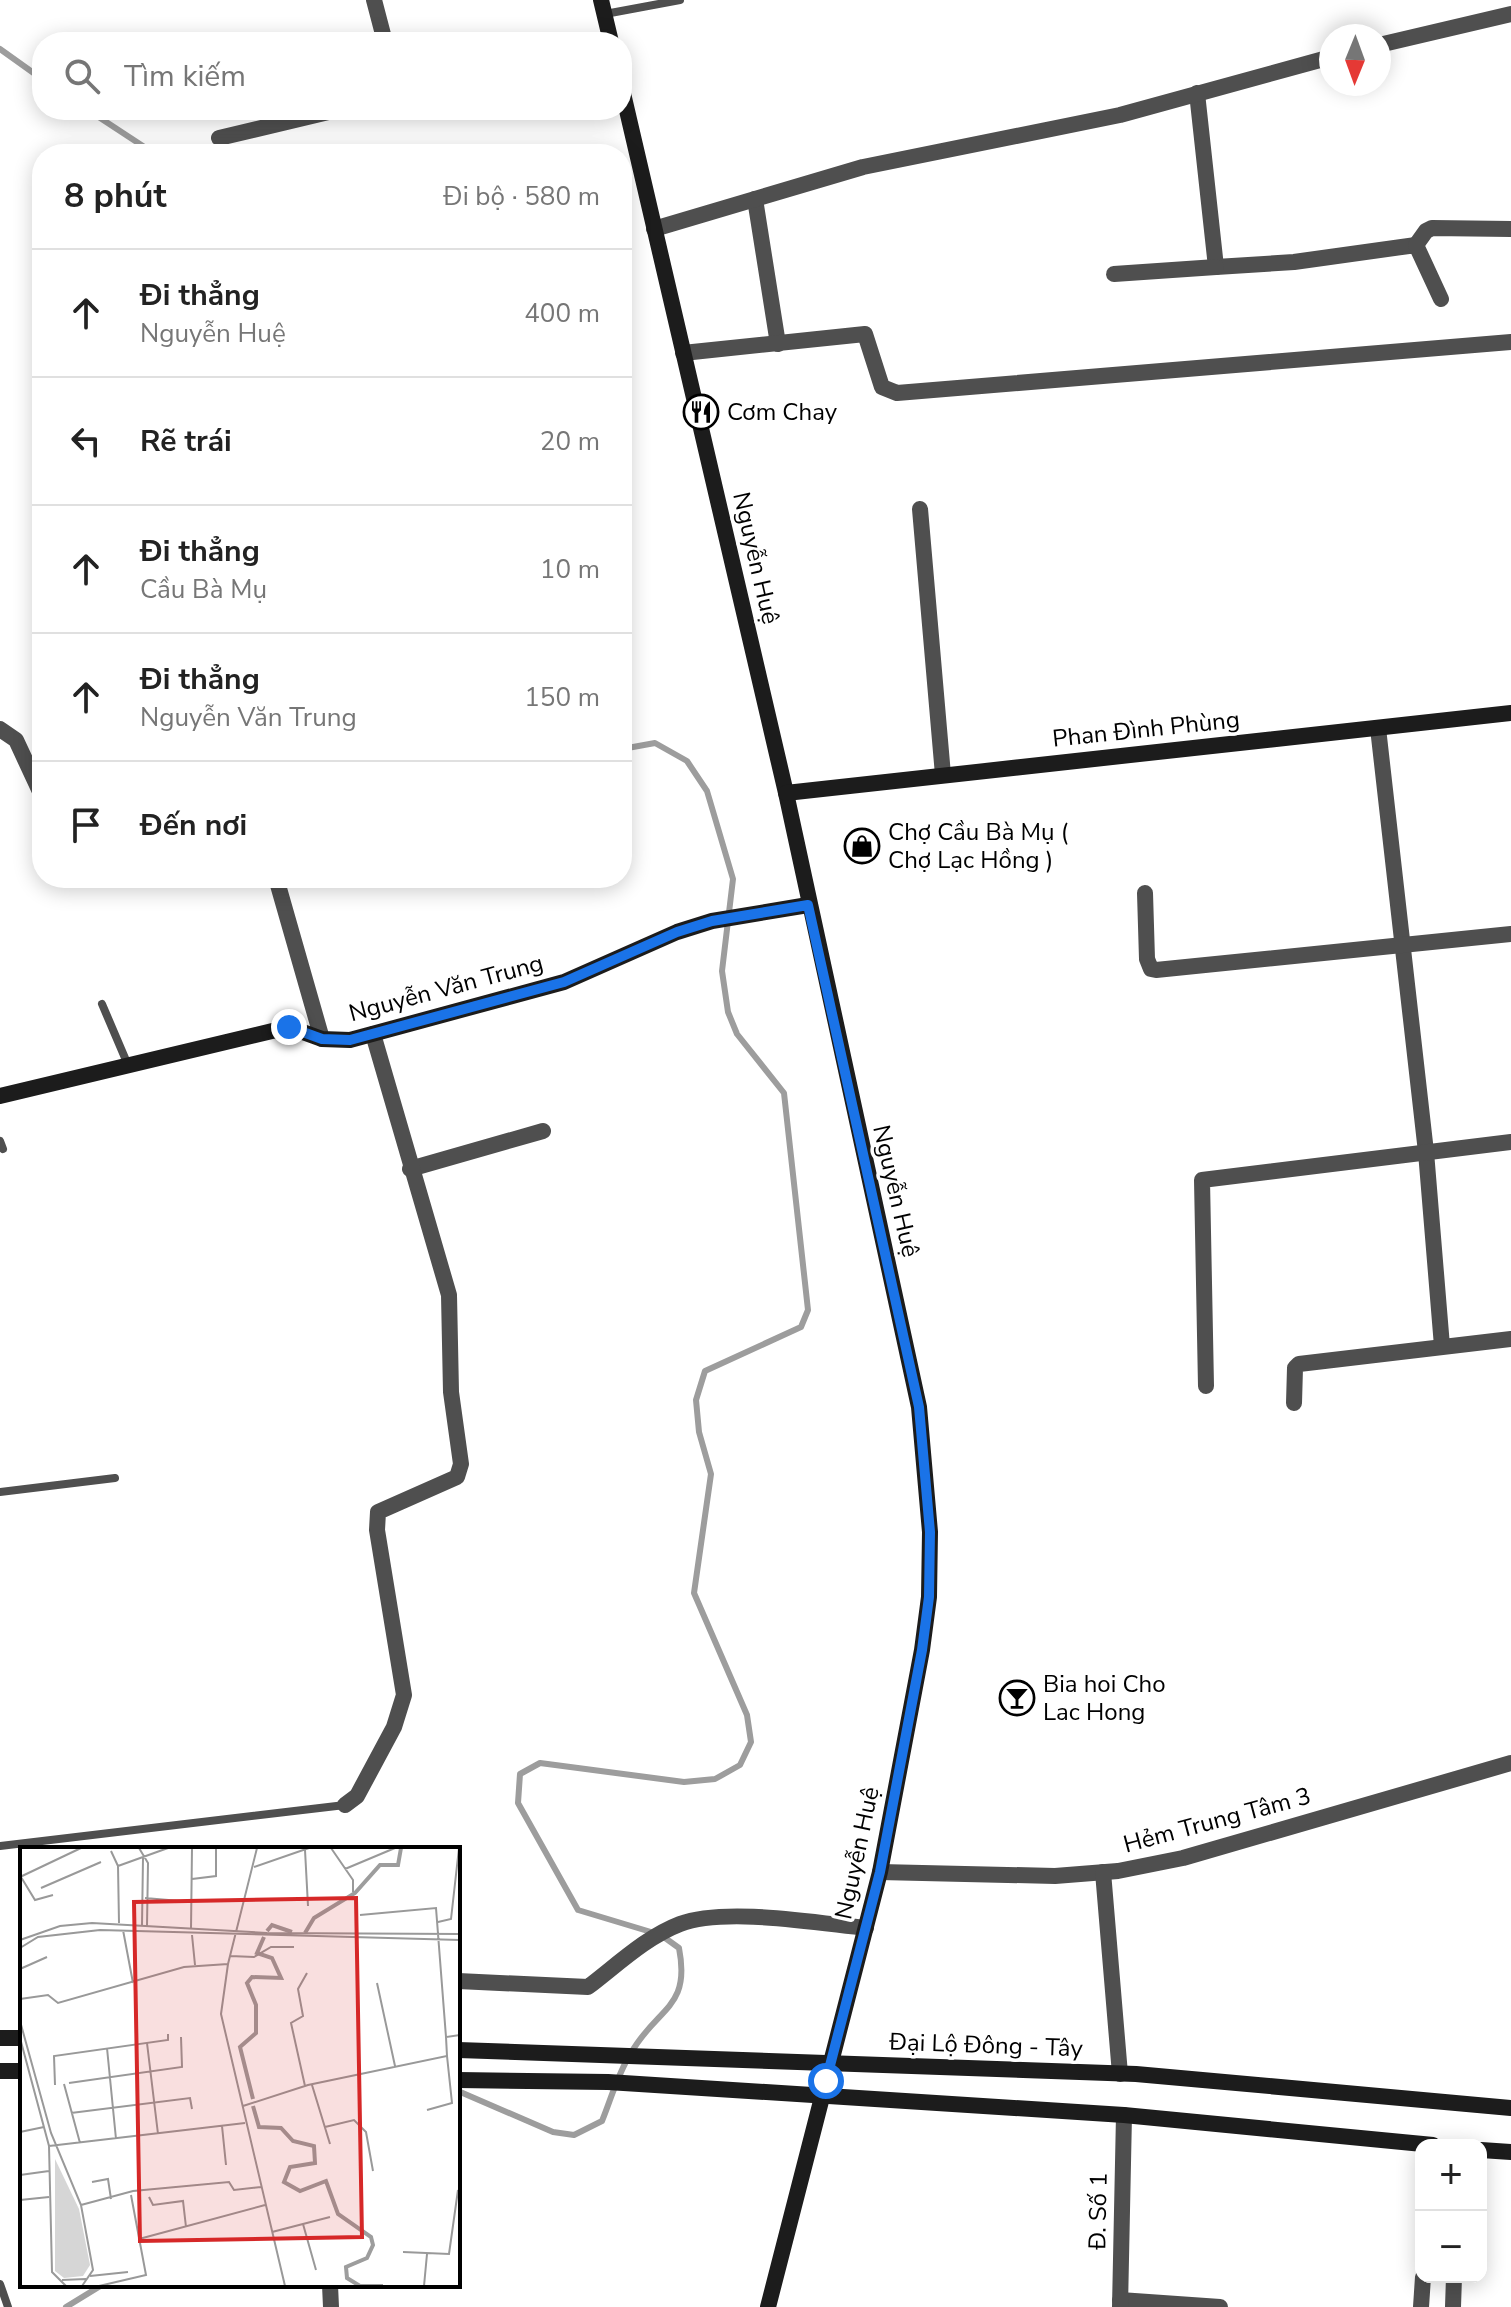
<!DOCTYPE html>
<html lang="vi">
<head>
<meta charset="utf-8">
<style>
  :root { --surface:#fff; --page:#f2f2f2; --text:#222; --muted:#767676; --line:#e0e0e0 }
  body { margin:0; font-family:"Nunito Sans",sans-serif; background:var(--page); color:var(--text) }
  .controls { position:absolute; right:24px; bottom:24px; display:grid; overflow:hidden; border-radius:16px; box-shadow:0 4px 20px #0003 }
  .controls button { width:72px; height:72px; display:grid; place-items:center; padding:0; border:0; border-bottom:2px solid var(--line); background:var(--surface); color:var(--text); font:40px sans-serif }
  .compass { position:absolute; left:1319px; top:24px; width:72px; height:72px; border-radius:50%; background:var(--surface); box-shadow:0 4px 20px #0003; rotate:181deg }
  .stop { position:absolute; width:24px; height:24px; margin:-18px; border:6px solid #1a73e8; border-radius:50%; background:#fff }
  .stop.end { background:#1a73e8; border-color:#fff; box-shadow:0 2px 8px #0008 }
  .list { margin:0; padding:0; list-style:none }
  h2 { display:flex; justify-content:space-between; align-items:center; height:104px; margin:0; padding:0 32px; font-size:34px }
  h2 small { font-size:26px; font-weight:400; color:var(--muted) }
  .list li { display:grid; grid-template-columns:52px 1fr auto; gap:24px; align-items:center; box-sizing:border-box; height:128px; padding:0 32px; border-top:2px solid var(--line) }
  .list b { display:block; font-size:30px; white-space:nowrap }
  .list p { margin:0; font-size:26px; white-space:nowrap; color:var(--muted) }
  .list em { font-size:26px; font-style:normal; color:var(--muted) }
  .icon { flex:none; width:44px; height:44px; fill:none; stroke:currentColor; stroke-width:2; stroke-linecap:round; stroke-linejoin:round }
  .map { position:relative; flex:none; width:1511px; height:2307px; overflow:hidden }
  .search { position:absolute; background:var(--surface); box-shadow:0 4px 20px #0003; left:32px; top:32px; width:600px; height:88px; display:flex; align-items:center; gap:20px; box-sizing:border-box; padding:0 28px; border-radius:32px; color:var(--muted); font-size:30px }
  .panel { position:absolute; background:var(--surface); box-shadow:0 4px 20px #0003; left:32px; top:144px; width:600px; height:744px; border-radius:32px }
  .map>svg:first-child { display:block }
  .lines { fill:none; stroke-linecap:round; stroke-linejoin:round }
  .stream { stroke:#9d9d9d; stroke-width:6 }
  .lane { stroke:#4f4f4f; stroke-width:8 }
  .street { stroke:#4f4f4f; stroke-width:16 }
  .secondary { stroke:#1c1c1c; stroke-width:16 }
  .route { stroke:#1a73e8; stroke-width:10 }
  .labels { text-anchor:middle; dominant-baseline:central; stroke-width:7; stroke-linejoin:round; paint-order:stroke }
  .poi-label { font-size:24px; fill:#000; stroke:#fff; text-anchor:start }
  .street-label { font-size:24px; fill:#000; stroke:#fff }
  .inset-river { fill:none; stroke:#9d9d9d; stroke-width:4 }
  .inset-road { fill:none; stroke:#999; stroke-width:2 }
  .view { fill:#d62828; fill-opacity:0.15; stroke:#d62828; stroke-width:4 }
  .inset-edge { fill:none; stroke:#000; stroke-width:4 }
</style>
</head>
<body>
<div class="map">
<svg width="1511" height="2307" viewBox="0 0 1511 2307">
  <rect width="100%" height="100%" fill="#fff"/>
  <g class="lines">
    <g class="stream">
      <polyline points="0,49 42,79"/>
      <polyline points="88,110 155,154"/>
      <path d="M458,2091L553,2132L574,2135L602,2121C611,2099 618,2073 631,2053C657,2007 691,2009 679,1948L661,1935L578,1910L518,1803L520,1774L540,1763L684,1782L715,1779L740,1765L751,1742L747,1715L694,1593L711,1474L699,1432L696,1400L705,1371L801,1327L808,1310L784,1093L737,1034L728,1012L722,971L733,879L707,791L687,761L655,743L622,749"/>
      <polyline points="66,2307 102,2285"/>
    </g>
    <g class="lane">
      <polyline points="605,14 680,0"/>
      <polyline points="102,1004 128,1065"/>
      <polyline points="0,1141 3,1149"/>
      <polyline points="0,1492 115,1478"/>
      <polyline points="0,1846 345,1805"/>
      <polyline points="0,2284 8,2307"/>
    </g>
    <g class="street">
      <polyline points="374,0 385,42"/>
      <polyline points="1379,45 1511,14"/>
      <polyline points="1197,93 1216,267 1294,262 1416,245 1441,299"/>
      <polyline points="219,138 337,110"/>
      <polyline points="755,199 778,344"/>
      <polyline points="654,229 863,167 1120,115 1331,57"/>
      <polyline points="1416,245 1426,231 1432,228 1511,229"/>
      <polyline points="1114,274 1216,267"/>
      <polyline points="683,353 865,334 882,387 897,393 1511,342"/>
      <polyline points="920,509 943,775"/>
      <polyline points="1378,728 1426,1152 1442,1346"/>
      <polyline points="0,729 16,740 42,796"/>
      <polyline points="276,878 322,1039"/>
      <polyline points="1145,893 1147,959 1151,969 1156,970 1511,934"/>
      <polyline points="410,1169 543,1131"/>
      <polyline points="1206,1386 1202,1180 1511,1142"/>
      <polyline points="1294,1403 1295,1368 1299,1364 1511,1339"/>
      <polyline points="345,1805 357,1796 394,1727 404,1695 377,1530 378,1512 457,1477 461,1464 451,1392 449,1295 373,1034"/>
      <polyline points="880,1872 1055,1876 1118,1871 1183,1858 1511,1763"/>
      <polyline points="1103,1872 1120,2074"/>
      <path d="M458,1981L588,1987C617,1965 646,1937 680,1924C725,1907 817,1923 866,1928"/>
      <polyline points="330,2285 331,2307"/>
      <polyline points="1120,2300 1220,2307"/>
      <polyline points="1120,2307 1124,2115"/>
      <polyline points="1421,2307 1423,2277"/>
      <polyline points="1453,2307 1454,2277"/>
    </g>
    <g class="secondary">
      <polyline points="601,0 611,42"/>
      <polyline points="622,89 786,793 919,1407 930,1532 929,1597 922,1650 880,1872 768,2307"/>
      <polyline points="786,793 1511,713"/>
      <polyline points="0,1096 289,1027 322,1039 350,1040 564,982 677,932 712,921 808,905"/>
      <polyline points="0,2038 22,2038"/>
      <polyline points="458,2050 1136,2074 1511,2108"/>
      <polyline points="0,2071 22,2071"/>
      <polyline points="458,2080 608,2082 1124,2115 1433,2145"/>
      <polyline points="1481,2150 1511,2152"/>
    </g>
  </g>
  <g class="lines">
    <polyline class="route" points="289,1027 322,1039 350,1040 564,982 677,932 712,921 808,905 919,1407 930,1532 929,1597 922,1650 880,1872 826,2081"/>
  </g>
  <defs>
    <g id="restaurant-ring" transform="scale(1.8)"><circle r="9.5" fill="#fff" stroke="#000" stroke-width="1.5"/><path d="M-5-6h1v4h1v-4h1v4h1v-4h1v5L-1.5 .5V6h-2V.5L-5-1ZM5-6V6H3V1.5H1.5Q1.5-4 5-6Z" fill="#000"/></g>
    <g id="shop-ring" transform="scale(1.8)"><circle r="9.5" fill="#fff" stroke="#000" stroke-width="1.5"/><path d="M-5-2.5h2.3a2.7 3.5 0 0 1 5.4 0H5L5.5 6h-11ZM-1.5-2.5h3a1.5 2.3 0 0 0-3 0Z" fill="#000"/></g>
    <g id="bar-ring" transform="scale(1.8)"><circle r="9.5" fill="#fff" stroke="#000" stroke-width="1.5"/><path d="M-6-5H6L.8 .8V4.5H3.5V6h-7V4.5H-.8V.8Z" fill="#000"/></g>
  </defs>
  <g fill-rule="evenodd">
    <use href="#restaurant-ring" x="701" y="412"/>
    <use href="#shop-ring" x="862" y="846"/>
    <use href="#bar-ring" x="1017" y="1698"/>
  </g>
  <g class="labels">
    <g class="poi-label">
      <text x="727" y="412">Cơm Chay</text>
      <text x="888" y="832">Chợ Cầu Bà Mụ (<tspan x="888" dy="28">Chợ Lạc Hồng )</tspan></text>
      <text x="1043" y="1684">Bia hoi Cho<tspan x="1043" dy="28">Lac Hong</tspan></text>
    </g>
    <g class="street-label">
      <text transform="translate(756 558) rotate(77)">Nguyễn Huệ</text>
      <text transform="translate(1146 729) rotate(-6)">Phan Đình Phùng</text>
      <text transform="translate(446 988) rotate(-15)">Nguyễn Văn Trung</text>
      <text transform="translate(896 1191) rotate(77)">Nguyễn Huệ</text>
      <text transform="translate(1217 1820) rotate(-15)">Hẻm Trung Tâm 3</text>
      <text transform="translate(857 1853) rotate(-78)">Nguyễn Huệ</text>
      <text transform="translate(986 2045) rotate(2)">Đại Lộ Đông - Tây</text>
      <text transform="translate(1098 2211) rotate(-89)">Đ. Số 1</text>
    </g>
  </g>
  <g transform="translate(20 1847)">
    <rect width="440" height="440" fill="#fff"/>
    <path d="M35,312L59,362L70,418L63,429L44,431L35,424Z" fill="#d6d6d6"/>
    <path class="inset-river" d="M247,84L252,78L272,85M285,86L294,71L335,46L360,18H378L381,1M233,252L220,200L236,186V158L227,136L232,130L261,131L252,111L237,106L244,90M233,259L239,280L261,281L273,294L294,299L295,316L270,320L264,335L280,344L306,334L318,367L351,390L353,398L347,411L326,420L327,431L340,439H363"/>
    <path class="inset-road" d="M119,1L128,16L127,79M237,1L208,117L201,167L265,439M311,1L333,33V45M285,3L288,59M91,4L98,19L99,76M98,19L148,1M234,20L289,1M325,22L375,1M0,30L61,1M1,30L15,53L33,48M172,32L196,29V1M21,41L81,15M125,51L172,55M340,68L416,61L426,190M418,75L431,72L439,1M122,78L123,11M171,82L172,1M103,83L113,136M172,88L175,118M0,93L40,79L72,76L247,86L440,87M0,101L18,90L80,83L440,93M210,109L234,110L251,100H274M0,122L27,110M357,136L375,219M0,152L28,148L38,156L164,120L208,117M0,174L31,286L61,358L73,423L62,439M0,191L29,299L32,425L46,439M127,196L138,287M87,201L96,292M49,236L162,220L161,190M44,237L60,296M35,238L34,209L148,193V187M292,238L310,297M285,239L271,176L283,169L278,142L287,126M223,259L288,238L427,209L426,190L440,188M407,263L432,256L427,209M51,266L170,251L172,262M202,279L206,318M305,280L334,273L346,285L353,324M0,285L24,280M29,299L225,276M0,328L29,324M72,335L88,332L91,352M129,350L133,358L163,354L166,380M0,353L29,350M61,358L113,344L209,335L214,343L241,340M283,377L296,423M252,385L310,370M119,392L245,358M383,405L429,407L438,343M70,429L108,425M42,433L66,432M79,439L126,428L111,348M404,439L407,407"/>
    <path class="view" d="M336,51L342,390L120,394L114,55Z"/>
    <rect width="440" height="440" class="inset-edge"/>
  </g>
</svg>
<div class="controls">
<button>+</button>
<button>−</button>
</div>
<svg class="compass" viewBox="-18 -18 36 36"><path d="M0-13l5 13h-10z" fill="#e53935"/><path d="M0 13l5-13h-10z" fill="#767676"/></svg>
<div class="stop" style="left:826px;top:2081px"></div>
<div class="stop end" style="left:289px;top:1027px"></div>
<div class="search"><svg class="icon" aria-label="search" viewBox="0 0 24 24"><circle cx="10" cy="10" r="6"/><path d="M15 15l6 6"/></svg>Tìm kiếm</div>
<section class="panel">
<h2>8 phút<small>Đi bộ · 580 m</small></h2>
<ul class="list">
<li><svg class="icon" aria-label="ahead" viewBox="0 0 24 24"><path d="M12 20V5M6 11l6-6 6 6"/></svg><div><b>Đi thẳng</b><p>Nguyễn Huệ</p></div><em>400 m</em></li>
<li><svg class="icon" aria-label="left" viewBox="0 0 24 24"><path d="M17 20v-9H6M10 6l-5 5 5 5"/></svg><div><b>Rẽ trái</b></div><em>20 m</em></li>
<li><svg class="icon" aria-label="ahead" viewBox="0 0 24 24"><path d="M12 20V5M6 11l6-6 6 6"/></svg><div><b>Đi thẳng</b><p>Cầu Bà Mụ</p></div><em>10 m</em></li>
<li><svg class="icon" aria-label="ahead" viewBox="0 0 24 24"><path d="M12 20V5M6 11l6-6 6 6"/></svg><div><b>Đi thẳng</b><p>Nguyễn Văn Trung</p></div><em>150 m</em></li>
<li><svg class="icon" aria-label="arrive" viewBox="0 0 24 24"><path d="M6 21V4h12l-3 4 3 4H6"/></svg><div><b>Đến nơi</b></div></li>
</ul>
</section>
</div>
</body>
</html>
